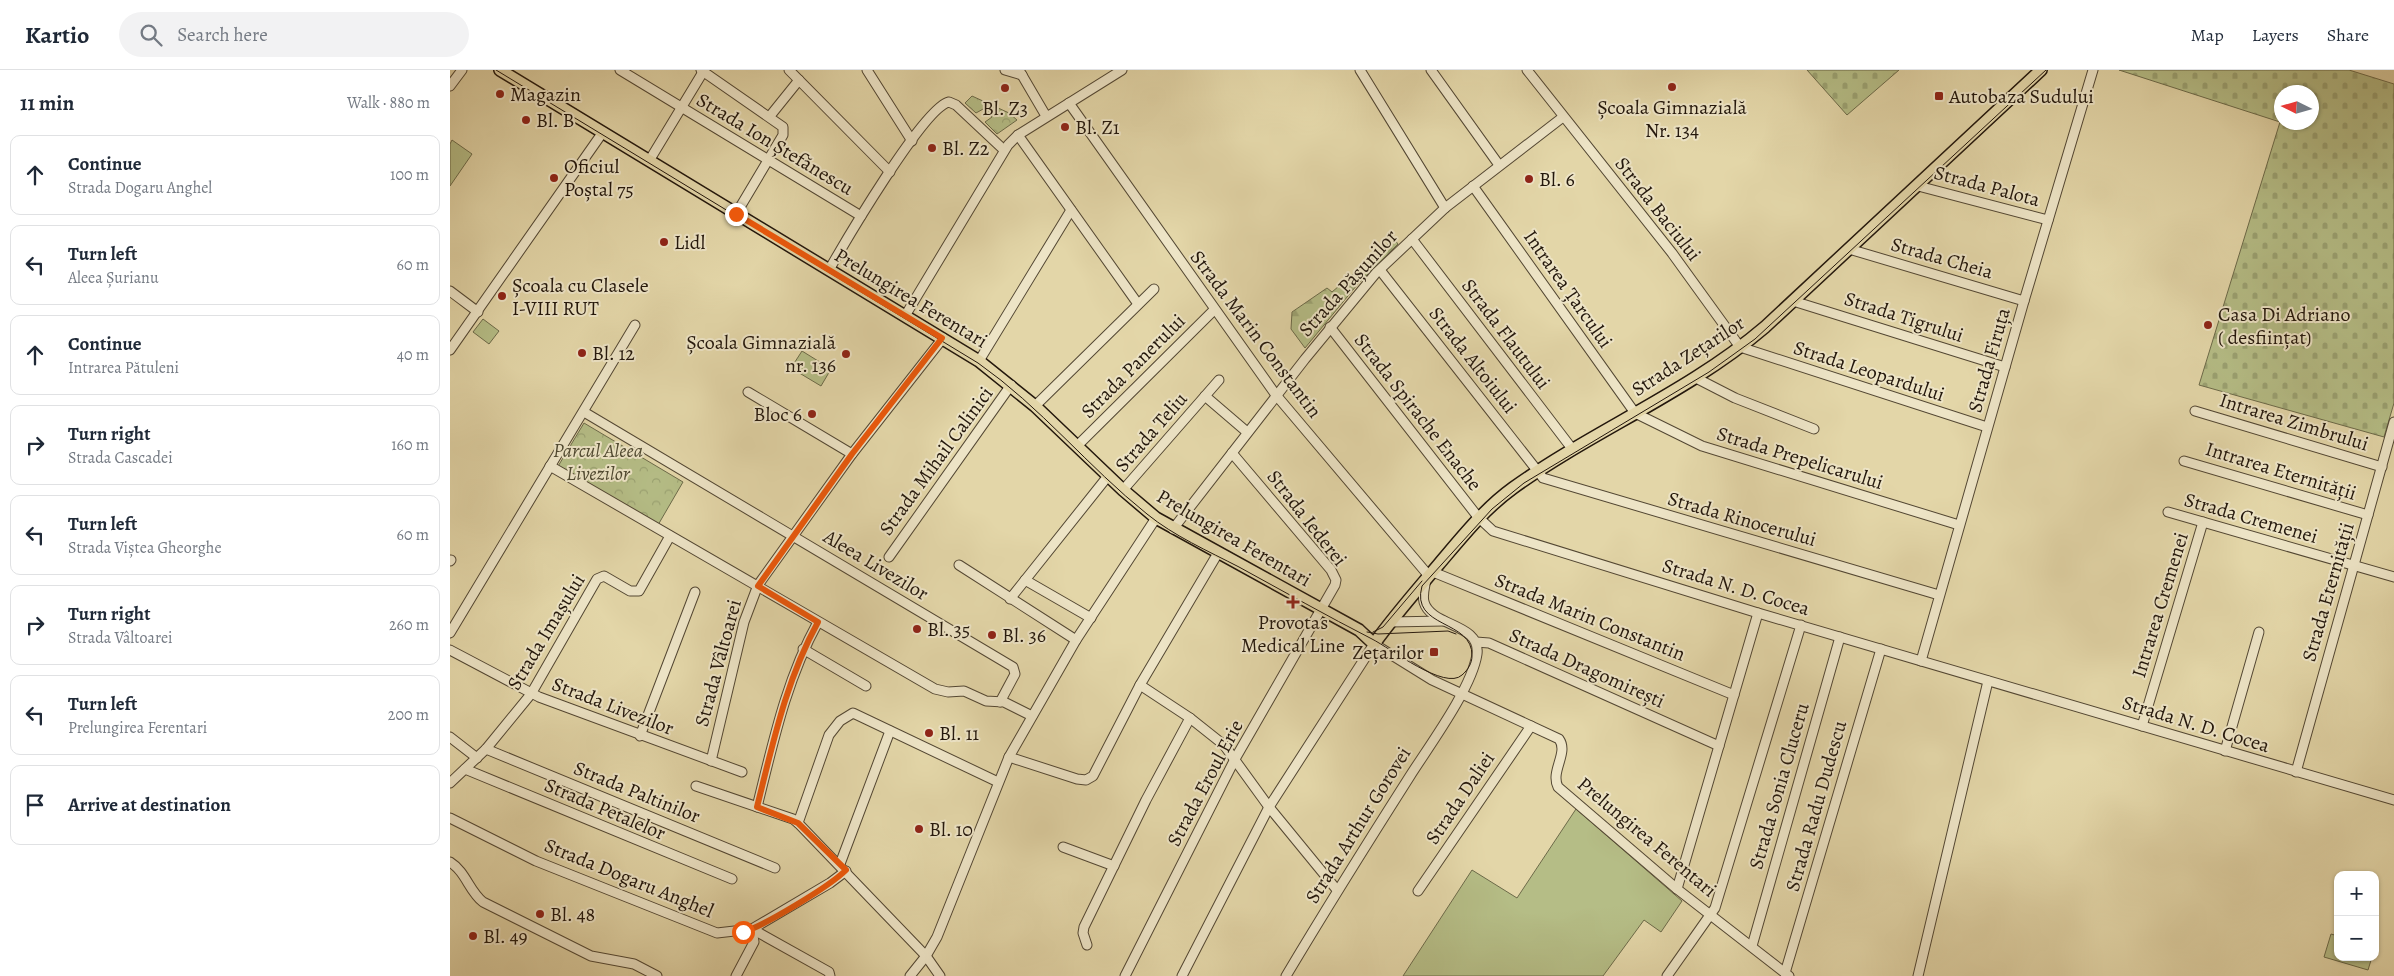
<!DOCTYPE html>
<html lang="en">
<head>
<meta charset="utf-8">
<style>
  :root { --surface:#fff; --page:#f2f2f3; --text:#1f2937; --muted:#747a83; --line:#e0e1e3 }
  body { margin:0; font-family:Alegreya,serif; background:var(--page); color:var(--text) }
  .controls { position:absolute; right:15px; bottom:15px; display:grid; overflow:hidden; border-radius:10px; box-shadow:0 1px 4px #0004 }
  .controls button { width:45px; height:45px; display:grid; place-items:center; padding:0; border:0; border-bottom:1px solid var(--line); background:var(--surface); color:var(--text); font:25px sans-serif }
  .compass { position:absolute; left:1824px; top:15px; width:45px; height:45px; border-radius:50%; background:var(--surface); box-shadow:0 1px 4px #0004; rotate:275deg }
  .stop { position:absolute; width:15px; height:15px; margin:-11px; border:4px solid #ea580c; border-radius:50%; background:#fff }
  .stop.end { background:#ea580c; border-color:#fff; box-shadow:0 1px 5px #0008 }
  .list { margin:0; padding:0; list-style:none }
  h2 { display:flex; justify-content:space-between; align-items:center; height:65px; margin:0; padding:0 20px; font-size:21px }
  h2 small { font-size:16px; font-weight:400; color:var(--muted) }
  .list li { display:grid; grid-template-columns:32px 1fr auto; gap:15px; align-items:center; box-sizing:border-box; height:80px; margin:0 10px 10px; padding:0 10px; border:1px solid var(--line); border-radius:10px }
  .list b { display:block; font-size:19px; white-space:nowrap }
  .list p { margin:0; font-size:16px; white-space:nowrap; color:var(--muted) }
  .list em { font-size:16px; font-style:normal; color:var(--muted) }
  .icon { flex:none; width:28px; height:28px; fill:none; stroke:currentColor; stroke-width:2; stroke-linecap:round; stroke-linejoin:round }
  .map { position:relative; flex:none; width:1944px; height:906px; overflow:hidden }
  header { display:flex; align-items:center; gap:30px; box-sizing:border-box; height:70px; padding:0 25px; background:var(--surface); border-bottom:1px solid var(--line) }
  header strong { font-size:24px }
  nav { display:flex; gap:28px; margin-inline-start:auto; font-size:18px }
  .search { width:350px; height:45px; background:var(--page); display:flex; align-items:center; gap:12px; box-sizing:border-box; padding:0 18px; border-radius:28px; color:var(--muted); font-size:19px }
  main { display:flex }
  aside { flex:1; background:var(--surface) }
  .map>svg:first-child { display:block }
  .grass { fill:#b5bd86; stroke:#6c6a49 }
  .forest { fill:url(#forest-firs); stroke:#6c6a49 }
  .cemetery { fill:url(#cemetery-stones); stroke:#6c6a49; fill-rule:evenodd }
  .park { fill:url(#park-crowns); stroke:#6c6a49 }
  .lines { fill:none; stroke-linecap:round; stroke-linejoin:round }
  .minor-casing { stroke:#534733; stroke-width:11 }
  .major-casing { stroke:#23170c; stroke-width:14 }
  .minor { stroke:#ede4c6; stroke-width:9 }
  .major { stroke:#e3d6a8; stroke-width:11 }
  .tram { stroke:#23170c; stroke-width:1 }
  .route { stroke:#ea580c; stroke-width:6 }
  .poi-dot { fill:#8f2418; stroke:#ede4c6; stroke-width:2 }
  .labels { text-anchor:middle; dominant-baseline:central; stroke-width:4; stroke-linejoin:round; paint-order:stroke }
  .poi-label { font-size:20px; fill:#23170c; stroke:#ede4c6; text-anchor:start }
  .street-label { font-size:20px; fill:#23170c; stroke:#ede4c6 }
  .park-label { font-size:20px; font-style:italic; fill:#4f4931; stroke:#ede4c6 }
</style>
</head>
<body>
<header>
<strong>Kartio</strong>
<div class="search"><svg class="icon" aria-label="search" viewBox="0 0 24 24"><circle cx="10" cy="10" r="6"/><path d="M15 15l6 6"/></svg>Search here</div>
<nav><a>Map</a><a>Layers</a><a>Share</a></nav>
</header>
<main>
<aside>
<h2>11 min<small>Walk · 880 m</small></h2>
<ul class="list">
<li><svg class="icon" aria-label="ahead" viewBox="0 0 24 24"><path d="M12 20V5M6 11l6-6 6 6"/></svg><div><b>Continue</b><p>Strada Dogaru Anghel</p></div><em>100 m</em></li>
<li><svg class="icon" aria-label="left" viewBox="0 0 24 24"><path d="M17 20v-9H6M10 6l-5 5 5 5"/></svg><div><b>Turn left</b><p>Aleea Șurianu</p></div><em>60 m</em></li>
<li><svg class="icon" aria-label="ahead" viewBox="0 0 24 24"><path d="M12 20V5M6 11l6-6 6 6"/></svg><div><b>Continue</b><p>Intrarea Pătuleni</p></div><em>40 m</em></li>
<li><svg class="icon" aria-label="right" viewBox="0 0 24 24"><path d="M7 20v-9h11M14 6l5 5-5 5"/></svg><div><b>Turn right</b><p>Strada Cascadei</p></div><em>160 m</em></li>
<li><svg class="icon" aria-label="left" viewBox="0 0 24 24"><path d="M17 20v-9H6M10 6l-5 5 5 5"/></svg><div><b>Turn left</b><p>Strada Viștea Gheorghe</p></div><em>60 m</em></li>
<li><svg class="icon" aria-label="right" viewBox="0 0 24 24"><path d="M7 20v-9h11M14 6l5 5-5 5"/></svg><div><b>Turn right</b><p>Strada Vâltoarei</p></div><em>260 m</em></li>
<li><svg class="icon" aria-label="left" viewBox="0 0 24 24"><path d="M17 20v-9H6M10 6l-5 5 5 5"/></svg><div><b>Turn left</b><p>Prelungirea Ferentari</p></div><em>200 m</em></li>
<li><svg class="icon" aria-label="arrive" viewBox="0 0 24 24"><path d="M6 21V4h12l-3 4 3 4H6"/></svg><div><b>Arrive at destination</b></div></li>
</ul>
</aside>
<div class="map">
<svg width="1944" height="906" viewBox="0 0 1944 906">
  <defs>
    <pattern id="forest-firs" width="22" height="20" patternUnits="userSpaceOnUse" patternTransform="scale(1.25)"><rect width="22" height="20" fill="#b5bd86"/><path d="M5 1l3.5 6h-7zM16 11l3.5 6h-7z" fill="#9ba272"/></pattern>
    <pattern id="cemetery-stones" width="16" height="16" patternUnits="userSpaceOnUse" patternTransform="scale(1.25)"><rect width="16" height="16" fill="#b5bd86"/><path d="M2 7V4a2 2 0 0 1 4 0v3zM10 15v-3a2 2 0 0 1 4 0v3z" fill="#9ba272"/></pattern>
    <pattern id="park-crowns" width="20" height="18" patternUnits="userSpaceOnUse" patternTransform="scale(1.25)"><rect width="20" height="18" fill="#b5bd86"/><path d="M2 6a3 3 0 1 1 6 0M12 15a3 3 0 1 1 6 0" fill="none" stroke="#9ba272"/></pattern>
  </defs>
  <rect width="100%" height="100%" fill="#e3d6a8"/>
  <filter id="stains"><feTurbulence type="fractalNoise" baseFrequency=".004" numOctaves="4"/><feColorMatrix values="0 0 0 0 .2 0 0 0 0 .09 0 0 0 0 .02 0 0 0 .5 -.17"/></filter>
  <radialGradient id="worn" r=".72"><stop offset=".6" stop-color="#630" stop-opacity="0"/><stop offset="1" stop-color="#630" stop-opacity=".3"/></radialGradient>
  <g class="grass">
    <polygon points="2,70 22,84 0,116 0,74"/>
    <polygon points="33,249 49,261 39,274 23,262"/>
    <polygon points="352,281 381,299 371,316 341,298"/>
    <polygon points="1126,739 1232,831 1211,862 1194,850 1153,906 953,906 1022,800 1067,828"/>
    <polygon points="1881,864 1888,866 1888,887 1922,887 1918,900 1874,887"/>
  </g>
  <polygon class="forest" points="944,169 948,174 907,215 855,278 841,259 842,242 877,218 882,222"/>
  <g class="cemetery">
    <polygon points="1357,0 1449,0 1397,45"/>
    <path d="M1669,0H1899L1944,14V333L1934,367L1749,315L1830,52ZM1832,22H1862V52H1832Z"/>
  </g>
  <g class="park">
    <polygon points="522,26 559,43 567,50 547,64 535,52 542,47 535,38 526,43 515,33"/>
    <polygon points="134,353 233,412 208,455 107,398"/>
  </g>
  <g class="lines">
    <g class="minor-casing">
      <g id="minor">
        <polyline points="170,0 411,146"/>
        <polyline points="251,0 333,57 333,65 286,144"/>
        <polyline points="339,0 440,102"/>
        <polyline points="417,0 462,71"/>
        <polyline points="555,0 572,5"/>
        <polyline points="569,0 596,46"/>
        <polyline points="910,0 995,138"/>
        <polyline points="981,0 1049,95"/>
        <polyline points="1077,0 1222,183 1290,277 1537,357"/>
        <polyline points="0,16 12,0"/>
        <polyline points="619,33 826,325 979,506"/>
        <polyline points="320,46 349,10"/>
        <polyline points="568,65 688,234"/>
        <polyline points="199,91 253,2"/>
        <polyline points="1023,116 1185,343 1252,376 1509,455"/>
        <polyline points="1468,116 1598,150"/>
        <polyline points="962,169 1123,380"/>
        <polyline points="1399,179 1574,231"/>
        <path d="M379,200C395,172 474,37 499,32L506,35L554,80"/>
        <polyline points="930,200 1093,408 1489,525"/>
        <polyline points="0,221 28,242"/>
        <polyline points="1343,231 1555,297"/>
        <polyline points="455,246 558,75 568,65 672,0"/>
        <polyline points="880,257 1028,447 1043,461 1308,543 1944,730"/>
        <polyline points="0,280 153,62"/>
        <polyline points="529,291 621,140"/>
        <polyline points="1246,308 1285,328 1364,359"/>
        <polyline points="298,322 402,384"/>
        <polyline points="755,326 797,362"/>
        <polyline points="585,336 704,219"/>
        <polyline points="1745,341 1932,397"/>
        <polyline points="134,342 563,597 565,604 550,632"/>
        <polyline points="627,376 764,240"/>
        <polyline points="1734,391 1918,445"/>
        <polyline points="100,396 485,619 498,622 514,621 536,631 554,632 582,646"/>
        <polyline points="673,420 769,310"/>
        <polyline points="1718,442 1944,507"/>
        <polyline points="723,459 855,289 926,203 995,138 1113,47"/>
        <polyline points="439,487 561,315"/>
        <polyline points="0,491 1,490"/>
        <polyline points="509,495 626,570"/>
        <polyline points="983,502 1284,625"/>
        <polyline points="575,510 641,548"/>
        <polyline points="560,529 658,406"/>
        <polyline points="940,552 994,551"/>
        <polyline points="0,563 185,255"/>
        <polyline points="1026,572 1039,573 1269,676"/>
        <polyline points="353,579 416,616"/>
        <polyline points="0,580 89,627 292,702"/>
        <polyline points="1471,591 1574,231 1643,0"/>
        <polyline points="690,615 740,648 774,675 819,737 887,820"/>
        <polyline points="1692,656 1753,452"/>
        <polyline points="190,666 245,522"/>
        <polyline points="0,667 27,688"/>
        <polyline points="36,679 325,798"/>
        <polyline points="1775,681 1809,562"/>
        <polyline points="559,687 627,709 636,710 643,706 690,615 768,483"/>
        <polyline points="261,691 294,552 308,515 402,384 493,268"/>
        <polyline points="15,699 282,809"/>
        <polyline points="1846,702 1944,352"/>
        <polyline points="0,713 36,679 81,624 147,509 154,506 180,521 189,521 220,466"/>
        <polyline points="246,716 343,749 348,753"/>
        <path d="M307,737C323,673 336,610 368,552"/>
        <polyline points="0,748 86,791 267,863 302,859 380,813 396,801"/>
        <polyline points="613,777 664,796"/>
        <path d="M0,792C16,802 19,821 33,832L141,886L184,894L207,906"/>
        <polyline points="390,794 440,661"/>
        <polyline points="1227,819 1308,543"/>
        <polyline points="968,821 1081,656"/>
        <polyline points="302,859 379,902 380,906"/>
        <polyline points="637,875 633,863 634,857 696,730 740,648"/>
        <polyline points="1302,876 1390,567"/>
        <polyline points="1335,903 1431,579"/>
        <polyline points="286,906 304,872 302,859"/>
        <polyline points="460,906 476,886 487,867 559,687 626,570 706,448"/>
        <polyline points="490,906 476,886 348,753 379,665 390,651 403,643 548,712"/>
        <polyline points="675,906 785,689 885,515 886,510 881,500 782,383"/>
        <path d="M732,906L819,737L924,574L982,610L1109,669C1119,683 1100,701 1108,717L1227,819L1339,906"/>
        <path d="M836,906C876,839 918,772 960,706C979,676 1022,618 1027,584C1031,553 981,557 974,532C972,524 975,517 976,509"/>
        <polyline points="1217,906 1265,838 1351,555"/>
        <polyline points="1468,906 1538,611"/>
      </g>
    </g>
    <g class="major-casing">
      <path id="major" d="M50,0L529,291L585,336L673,420L706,448L909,560L924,574C944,546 967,520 989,494C1012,467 1034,439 1063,418C1144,360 1239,322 1315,257L1591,0"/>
    </g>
    <use href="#minor" class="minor"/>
    <use href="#major" class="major"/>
    <g class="tram">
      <path d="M46,0L528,293C591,337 638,397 697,444C724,466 758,481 789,497C833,521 877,546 922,569C940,578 995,621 1012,605C1018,600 1022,593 1022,586C1023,549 960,559 972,516L1042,439L1074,413L1259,302L1305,269L1596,0"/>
      <polyline points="917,562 928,564 998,561 1006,564"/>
      <polyline points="923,562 933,557 972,511"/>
    </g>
  </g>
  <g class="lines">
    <path class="route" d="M286,144L492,268L402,384L308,516L368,552C336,610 323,673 307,737L348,753L396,800C380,816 314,856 293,862"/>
  </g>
  <g class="poi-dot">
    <circle cx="1222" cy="17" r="5"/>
    <circle cx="555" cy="18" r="5"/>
    <circle cx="50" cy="24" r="5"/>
    <rect x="1484" y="21" width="10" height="10" rx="2.5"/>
    <circle cx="76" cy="50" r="5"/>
    <circle cx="615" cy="57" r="5"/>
    <circle cx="482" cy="78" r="5"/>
    <circle cx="104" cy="108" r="5"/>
    <circle cx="1079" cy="109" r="5"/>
    <circle cx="214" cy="172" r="5"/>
    <circle cx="52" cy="226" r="5"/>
    <circle cx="1758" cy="255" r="5"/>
    <circle cx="132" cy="283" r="5"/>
    <circle cx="396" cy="284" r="5"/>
    <circle cx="362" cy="344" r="5"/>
    <path d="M840.5 524.5h5v5h5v5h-5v5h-5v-5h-5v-5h5z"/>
    <circle cx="467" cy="559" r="5"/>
    <circle cx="542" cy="565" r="5"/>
    <rect x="979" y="577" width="10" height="10" rx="2.5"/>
    <circle cx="479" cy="663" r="5"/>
    <circle cx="469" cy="759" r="5"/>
    <circle cx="90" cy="844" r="5"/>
    <circle cx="23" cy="866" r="5"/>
  </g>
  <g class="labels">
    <g class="poi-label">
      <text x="60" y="24">Magazin</text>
      <text x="1499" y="26">Autobaza Sudului</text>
      <text x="1222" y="37" text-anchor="middle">Școala Gimnazială<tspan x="1222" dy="23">Nr. 134</tspan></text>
      <text x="555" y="38" text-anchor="middle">Bl. Z3</text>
      <text x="86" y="50">Bl. B</text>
      <text x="625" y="57">Bl. Z1</text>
      <text x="492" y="78">Bl. Z2</text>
      <text x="114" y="96">Oficiul<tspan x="114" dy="23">Poștal 75</tspan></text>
      <text x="1089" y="109">Bl. 6</text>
      <text x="224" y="172">Lidl</text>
      <text x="62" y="215">Școala cu Clasele<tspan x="62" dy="23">I-VIII RUT</tspan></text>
      <text x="1768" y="244">Casa Di Adriano<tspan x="1768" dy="23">( desființat)</tspan></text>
      <text x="386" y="272" text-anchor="end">Școala Gimnazială<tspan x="386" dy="23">nr. 136</tspan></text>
      <text x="142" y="283">Bl. 12</text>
      <text x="352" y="344" text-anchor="end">Bloc 6</text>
      <text x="843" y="552" text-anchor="middle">Provotas<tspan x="843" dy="23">Medical Line</tspan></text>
      <text x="477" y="559">Bl. 35</text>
      <text x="552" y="565">Bl. 36</text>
      <text x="974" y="582" text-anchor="end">Zețarilor</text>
      <text x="489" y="663">Bl. 11</text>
      <text x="479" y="759">Bl. 10</text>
      <text x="100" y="844">Bl. 48</text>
      <text x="33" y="866">Bl. 49</text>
    </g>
    <g class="street-label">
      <text transform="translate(325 74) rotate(31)">Strada Ion Ștefănescu</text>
      <text transform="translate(1537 116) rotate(15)">Strada Palota</text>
      <text transform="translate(1208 139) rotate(52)">Strada Baciului</text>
      <text transform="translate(1492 188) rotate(16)">Strada Cheia</text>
      <text transform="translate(898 213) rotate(-48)">Strada Pășunilor</text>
      <text transform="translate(1118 219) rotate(55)">Intrarea Țarcului</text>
      <text transform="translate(461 228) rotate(31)">Prelungirea Ferentari</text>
      <text transform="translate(1454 247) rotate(18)">Strada Tigrului</text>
      <text transform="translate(806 264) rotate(53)">Strada Marin Constantin</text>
      <text transform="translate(1056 264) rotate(53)">Strada Flautului</text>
      <text transform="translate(1238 286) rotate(-33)">Strada Zețarilor</text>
      <text transform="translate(1023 290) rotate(52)">Strada Altoiului</text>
      <text transform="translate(1539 290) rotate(-74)">Strada Firuța</text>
      <text transform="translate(683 296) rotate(-45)">Strada Panerului</text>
      <text transform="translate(1419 301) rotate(18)">Strada Leopardului</text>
      <text transform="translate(968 342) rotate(52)">Strada Spirache Enache</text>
      <text transform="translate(1844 352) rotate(17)">Intrarea Zimbrului</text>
      <text transform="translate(701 362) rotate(-49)">Strada Teliu</text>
      <text transform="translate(1350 388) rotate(17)">Strada Prepelicarului</text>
      <text transform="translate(486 391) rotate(-54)">Strada Mihail Calinici</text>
      <text transform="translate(1831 401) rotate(17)">Intrarea Eternității</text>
      <text transform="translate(857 448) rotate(52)">Strada Iederei</text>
      <text transform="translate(1801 448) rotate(16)">Strada Cremenei</text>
      <text transform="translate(1292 449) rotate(16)">Strada Rinocerului</text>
      <text transform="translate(784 468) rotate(30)">Prelungirea Ferentari</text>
      <text transform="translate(426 495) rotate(31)">Aleea Livezilor</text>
      <text transform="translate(1286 517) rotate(17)">Strada N. D. Cocea</text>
      <text transform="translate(1878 522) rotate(-74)">Strada Eternității</text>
      <text transform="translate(1710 535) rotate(-73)">Intrarea Cremenei</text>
      <text transform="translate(1140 547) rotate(22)">Strada Marin Constantin</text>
      <text transform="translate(96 562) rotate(-59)">Strada Imașului</text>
      <text transform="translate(268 593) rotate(-75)">Strada Vâltoarei</text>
      <text transform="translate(1137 598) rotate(24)">Strada Dragomirești</text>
      <text transform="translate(163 636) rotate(21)">Strada Livezilor</text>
      <text transform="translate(1746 654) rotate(17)">Strada N. D. Cocea</text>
      <text transform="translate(755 713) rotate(-62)">Strada Eroul Erie</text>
      <text transform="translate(1329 716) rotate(-74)">Strada Sonia Cluceru</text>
      <text transform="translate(187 722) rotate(22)">Strada Paltinilor</text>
      <text transform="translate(1010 728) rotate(-56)">Strada Daliei</text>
      <text transform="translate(1366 736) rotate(-74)">Strada Radu Dudescu</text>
      <text transform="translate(155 739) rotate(23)">Strada Petalelor</text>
      <text transform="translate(908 755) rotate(-58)">Strada Arthur Gorovei</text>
      <text transform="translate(1197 767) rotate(40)">Prelungirea Ferentari</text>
      <text transform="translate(179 808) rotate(22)">Strada Dogaru Anghel</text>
    </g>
    <g class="park-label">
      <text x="148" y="380">Parcul Aleea<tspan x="148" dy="23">Livezilor</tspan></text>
    </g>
  </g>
  <rect width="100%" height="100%" filter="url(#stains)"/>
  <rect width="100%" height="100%" fill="url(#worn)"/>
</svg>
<div class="controls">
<button>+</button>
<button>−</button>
</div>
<svg class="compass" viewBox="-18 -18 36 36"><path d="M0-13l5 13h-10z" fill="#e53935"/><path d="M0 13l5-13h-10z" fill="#747a83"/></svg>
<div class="stop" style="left:293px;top:862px"></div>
<div class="stop end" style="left:286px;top:144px"></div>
</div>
</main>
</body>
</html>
